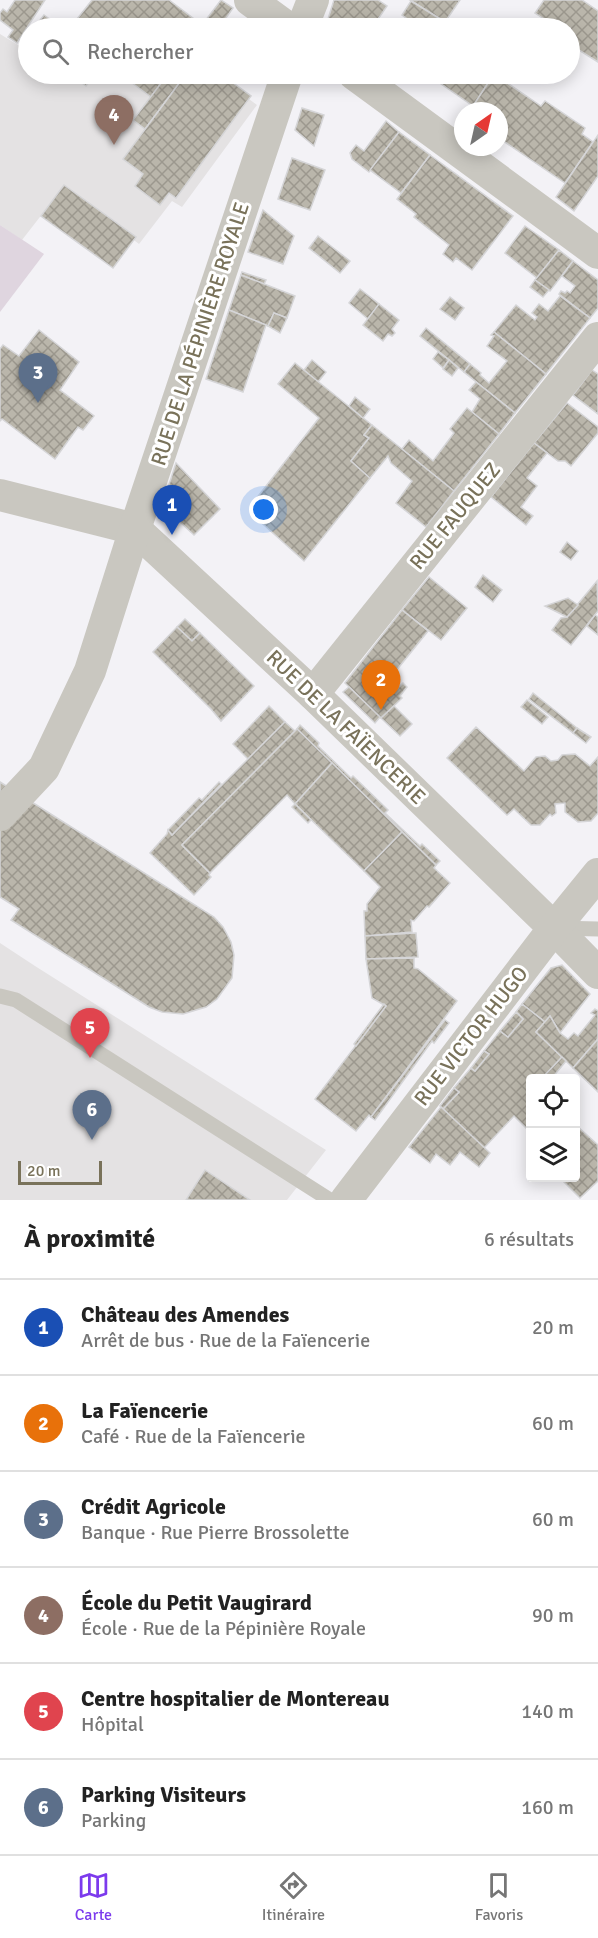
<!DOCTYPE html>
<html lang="fr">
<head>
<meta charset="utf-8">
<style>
  :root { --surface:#fff; --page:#f2f2f2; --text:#222; --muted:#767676; --line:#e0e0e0; --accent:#7c3aed }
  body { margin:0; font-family:Signika,sans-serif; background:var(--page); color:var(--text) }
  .controls { position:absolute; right:18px; bottom:18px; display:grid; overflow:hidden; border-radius:6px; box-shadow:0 3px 15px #0003 }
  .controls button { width:54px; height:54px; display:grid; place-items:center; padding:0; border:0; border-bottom:2px solid var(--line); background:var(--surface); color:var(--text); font:30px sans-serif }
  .compass { position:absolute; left:454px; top:102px; width:54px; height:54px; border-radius:50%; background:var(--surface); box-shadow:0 3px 15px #0003; rotate:34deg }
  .scale { position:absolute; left:18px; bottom:15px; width:84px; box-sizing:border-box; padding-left:6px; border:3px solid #79725a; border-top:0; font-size:16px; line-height:21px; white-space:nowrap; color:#79725a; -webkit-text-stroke:4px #fff; paint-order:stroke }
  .you { position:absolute; left:264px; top:510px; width:21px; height:21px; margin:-15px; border:4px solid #fff; border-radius:50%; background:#1a73e8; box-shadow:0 0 0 9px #1a73e833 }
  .badge { display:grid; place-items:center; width:39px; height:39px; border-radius:50%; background:var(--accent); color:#fff; font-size:20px; font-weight:700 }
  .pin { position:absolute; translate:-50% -50px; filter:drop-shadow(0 2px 3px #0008) }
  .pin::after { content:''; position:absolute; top:32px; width:21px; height:18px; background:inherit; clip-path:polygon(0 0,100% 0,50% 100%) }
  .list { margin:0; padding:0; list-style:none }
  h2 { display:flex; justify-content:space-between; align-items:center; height:78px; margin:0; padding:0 24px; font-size:26px }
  h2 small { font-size:20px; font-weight:400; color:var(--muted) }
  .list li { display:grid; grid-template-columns:39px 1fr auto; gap:18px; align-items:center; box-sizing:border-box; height:96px; padding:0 24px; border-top:2px solid var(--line) }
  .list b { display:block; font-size:22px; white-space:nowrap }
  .list p { margin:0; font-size:20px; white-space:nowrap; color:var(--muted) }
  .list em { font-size:20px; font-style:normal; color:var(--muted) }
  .icon { flex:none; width:33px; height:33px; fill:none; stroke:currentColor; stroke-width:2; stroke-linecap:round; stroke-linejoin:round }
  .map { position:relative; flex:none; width:598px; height:1200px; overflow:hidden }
  .search { position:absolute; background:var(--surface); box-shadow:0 3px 15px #0003; left:18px; right:18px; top:18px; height:66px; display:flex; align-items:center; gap:15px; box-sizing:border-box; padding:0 21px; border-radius:33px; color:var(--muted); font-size:22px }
  .sheet { height:654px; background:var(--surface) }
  nav { display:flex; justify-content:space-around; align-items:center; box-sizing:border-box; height:84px; border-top:2px solid var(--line); background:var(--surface); font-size:16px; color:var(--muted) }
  nav a { display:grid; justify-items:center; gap:3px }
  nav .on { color:var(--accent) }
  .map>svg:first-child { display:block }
  .built { fill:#e4e2e3 }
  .green { fill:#dfd5df }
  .building { fill:url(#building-cross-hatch); stroke:#d5d5d7; stroke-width:1.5 }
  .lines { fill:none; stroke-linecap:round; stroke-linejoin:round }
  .lane { stroke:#c9c7c0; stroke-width:15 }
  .street { stroke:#c9c7c0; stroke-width:32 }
  .labels { text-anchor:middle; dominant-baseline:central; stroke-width:6; stroke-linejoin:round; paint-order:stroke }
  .street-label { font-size:21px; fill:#79725a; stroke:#fff }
</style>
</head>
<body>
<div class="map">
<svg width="598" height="1200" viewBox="0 0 598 1200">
  <defs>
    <pattern id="building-cross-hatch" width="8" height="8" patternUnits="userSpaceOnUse" patternTransform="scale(1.5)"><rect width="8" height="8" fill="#bab6ab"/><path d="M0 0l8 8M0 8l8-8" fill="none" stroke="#9c988e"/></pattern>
  </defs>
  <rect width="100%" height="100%" fill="#f3f2f6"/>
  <g class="built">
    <polygon points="0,34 23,48 28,42 28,74 215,74 257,105 182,207 172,201 139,244 64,186 22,240 0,225"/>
    <polygon points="0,943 35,966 326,1150 287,1200 0,1200"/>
  </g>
  <polygon class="green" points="0,225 44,254 0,312"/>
  <g class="building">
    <polygon points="15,0 45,0 17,43 8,37 13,30 0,20 0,13 3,9 7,12"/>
    <polygon points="92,0 169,0 202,25 200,28 70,28"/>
    <polygon points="221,0 233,8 219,28 207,28 202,25"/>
    <polygon points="334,0 378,0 387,6 372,28 331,28 328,19"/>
    <polygon points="410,0 460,0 445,22"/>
    <polygon points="544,0 582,0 598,11 598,62 579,50 576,55 570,50 570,28 546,28 550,23 535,13"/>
    <polygon points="411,1 445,22 441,28 420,28 402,15"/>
    <polygon points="44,15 62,28 34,28"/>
    <polygon points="70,74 95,74 86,86"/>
    <polygon points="120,74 168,74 151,97"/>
    <polygon points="168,74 186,74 145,129 133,120"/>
    <polygon points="186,74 221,74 251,96 176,198 169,193 160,205 135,186 143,174 123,159"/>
    <polygon points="443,74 494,74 473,106 437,81"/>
    <polygon points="494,74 541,106 545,101 585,128 582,134 593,142 565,183 499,138 499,111 479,111 473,106"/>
    <polygon points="302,108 324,115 314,146 295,130"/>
    <polygon points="386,121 399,132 369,172 352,159 350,153 356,145 364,151"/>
    <polygon points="399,132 430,155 401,193 370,170"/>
    <polygon points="598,135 598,176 574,211 556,197"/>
    <polygon points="430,155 513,216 472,270 456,258 453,262 443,254 449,245 414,217 416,214 397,199"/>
    <polygon points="292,158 325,170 310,210 278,199"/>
    <polygon points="64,185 136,237 113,268 41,216"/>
    <polygon points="263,210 294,236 283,264 248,252"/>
    <polygon points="525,226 559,250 537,278 505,253"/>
    <polygon points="318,236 350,261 340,273 309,248"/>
    <polygon points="559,250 573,261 550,291 535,280"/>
    <polygon points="573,261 598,280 598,308 590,318 559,294 561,291 565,293 567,291 570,293 575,286 562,276"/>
    <polygon points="242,272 266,280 264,284 241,275"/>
    <polygon points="241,275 295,296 287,318 274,313 268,326 229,310"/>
    <polygon points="535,280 549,290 543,297 530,287"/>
    <polygon points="360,289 379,304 368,319 349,303"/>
    <polygon points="560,296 590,318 546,374 494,332 516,305 535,320 537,317 532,313 539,304 548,311"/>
    <polygon points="450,297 464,308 455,320 440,309"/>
    <polygon points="379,304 399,320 392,329 395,333 392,336 388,334 383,341 363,325"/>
    <polygon points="229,310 266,325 243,392 206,379"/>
    <polygon points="274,313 287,318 280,333 268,326"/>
    <polygon points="426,328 470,364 464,372 420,336"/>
    <polygon points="39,330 79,362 60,390 94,416 83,430 78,427 55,459 2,419 0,421 0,349 3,345 19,356"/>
    <polygon points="494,332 546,374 515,413 464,372 470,364 481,373 480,375 489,383 507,361 487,346 494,336 491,335"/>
    <polygon points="438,352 449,360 443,368 433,359"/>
    <polygon points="312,360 326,372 318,382 304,370"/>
    <polygon points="449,360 458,368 452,376 443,369"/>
    <polygon points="295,363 372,425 364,435 369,438 351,461 370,478 304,561 253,515 252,504 319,418 278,384"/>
    <polygon points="592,370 598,374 598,414 573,395"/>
    <polygon points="476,382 515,413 499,434 472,412 480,399 469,390"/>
    <polygon points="355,397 370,409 363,418 349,406"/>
    <polygon points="567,403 598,427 598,433 571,466 565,461 558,461 534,443"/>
    <polygon points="467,408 499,434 454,491 402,449 409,440 433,461 454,433 450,429"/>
    <polygon points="372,425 454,491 426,527 396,503 412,481 391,463 388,456 370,478 351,461 369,438 364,435"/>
    <polygon points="534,443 547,453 527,478 537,486 521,507 533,516 526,525 491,497"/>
    <polygon points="176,463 220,509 194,535 166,509 165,497"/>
    <polygon points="567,542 578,551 571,560 560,552"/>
    <polygon points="483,575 502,590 493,602 475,587"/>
    <polygon points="429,577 467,608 441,640 402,610"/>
    <polygon points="597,581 598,611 571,645 552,630 561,618 567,617"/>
    <polygon points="568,598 578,605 567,617 545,606"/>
    <polygon points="402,610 428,631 383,687 390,694 393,691 394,692 403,683 407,687 400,696 402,698 381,718 345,683"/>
    <polygon points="595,615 598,617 598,635 587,626"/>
    <polygon points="185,619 200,633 192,641 177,627"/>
    <polygon points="177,627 192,641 200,633 254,686 221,721 211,709 153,652"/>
    <polygon points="349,687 380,717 375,723 343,692"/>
    <polygon points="533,693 577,728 573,733 529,699"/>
    <polygon points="527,700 548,717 542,724 521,707"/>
    <polygon points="269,706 285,722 248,759 233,744"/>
    <polygon points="394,706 412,724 400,736 381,718"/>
    <polygon points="285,722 295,731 182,845 210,873 209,875 211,877 194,895 150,853 167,834 168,830 172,835"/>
    <polygon points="300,725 319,743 318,746 351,778 353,776 388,810 385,813 420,846 422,844 440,861 436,865 297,729"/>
    <polygon points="476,727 524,771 536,757 545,756 551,761 558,760 562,755 575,754 590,766 598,757 598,813 591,821 578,822 565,812 565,803 555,804 556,813 552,816 550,814 540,825 531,825 514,809 507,815 447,758"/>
    <polygon points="577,728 591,737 586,743 573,733"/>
    <polygon points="297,729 332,763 295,804 287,795 210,873 182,845"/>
    <polygon points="332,763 402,832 364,871 295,804"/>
    <polygon points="0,782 214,917 223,927 231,942 234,955 232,978 217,999 206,1007 183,1014 162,1012 149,1007 11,920 19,909 0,897"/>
    <polygon points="219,782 221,784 172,835 168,830 199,798 202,800"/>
    <polygon points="295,804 311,820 308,823 292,807"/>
    <polygon points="402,832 436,865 434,868 450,883 429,907 427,906 414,921 411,920 412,932 365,936 364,911 367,911 367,904 380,887 364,871"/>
    <polygon points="416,933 418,957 366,959 365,936"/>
    <polygon points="414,958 414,968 418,969 457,1001 371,1117 369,1115 356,1131 315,1099 386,1006 372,998 366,959"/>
    <polygon points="562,965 590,994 560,1033 550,1016 545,1022 522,1004 551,968"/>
    <polygon points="384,1004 386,1006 356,1046 354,1044"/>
    <polygon points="522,1004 545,1022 536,1032 562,1057 546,1074 550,1077 549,1078 530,1078 530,1132 514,1116 484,1148 443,1109 459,1092 454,1088 471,1068 475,1071 489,1054 484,1051 500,1031 508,1037 523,1019 516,1012"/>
    <polygon points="595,1009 598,1011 598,1039 573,1068 536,1032 550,1016 560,1033 568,1039 574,1033 578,1036 595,1015 591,1013"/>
    <polygon points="516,1012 523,1019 508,1037 500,1031"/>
    <polygon points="445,1020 449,1023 434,1043 432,1041 375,1120 371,1117"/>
    <polygon points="598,1039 598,1092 573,1068"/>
    <polygon points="484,1051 489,1054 475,1071 471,1068"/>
    <polygon points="562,1057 566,1061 552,1078 546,1074"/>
    <polygon points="454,1088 459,1092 443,1109 440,1106"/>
    <polygon points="441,1107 490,1153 479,1167 460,1152 450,1165 436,1154 430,1163 409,1147"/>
    <polygon points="576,1125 598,1145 598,1181 580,1198 560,1178 576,1178"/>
    <polygon points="205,1170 250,1200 186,1200"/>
  </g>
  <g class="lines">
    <g class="lane">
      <polyline points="556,928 598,929"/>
      <polyline points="0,996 16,1000 330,1200"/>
    </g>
    <g class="street">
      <polyline points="250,0 288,28"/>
      <polyline points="302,28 313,0"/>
      <polyline points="354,74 598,253"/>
      <polyline points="0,495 135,529 313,694 554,928 598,973"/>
      <polyline points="313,694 598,338"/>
      <polyline points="0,815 44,768 90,671 135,529 287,74"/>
      <polyline points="346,1200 554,928 598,874"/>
    </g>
  </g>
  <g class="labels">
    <g class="street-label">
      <text transform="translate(200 334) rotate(-72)">RUE DE LA PÉPINIÈRE ROYALE</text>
      <text transform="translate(455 516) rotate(-51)">RUE FAUQUEZ</text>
      <text transform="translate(346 727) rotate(44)">RUE DE LA FAÏENCERIE</text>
      <text transform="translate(471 1036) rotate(-52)">RUE VICTOR HUGO</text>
    </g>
  </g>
</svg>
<div class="controls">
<button><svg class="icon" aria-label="locate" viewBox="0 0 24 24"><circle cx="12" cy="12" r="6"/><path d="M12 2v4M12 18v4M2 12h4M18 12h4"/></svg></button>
<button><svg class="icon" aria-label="layers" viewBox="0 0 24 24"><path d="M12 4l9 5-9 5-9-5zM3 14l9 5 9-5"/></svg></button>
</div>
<svg class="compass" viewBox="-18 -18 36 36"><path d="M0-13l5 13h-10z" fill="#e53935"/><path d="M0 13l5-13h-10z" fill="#767676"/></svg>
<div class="scale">20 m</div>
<div class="you"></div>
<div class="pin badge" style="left:172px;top:535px;background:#1a4fb4">1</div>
<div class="pin badge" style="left:381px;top:710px;background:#e8710a">2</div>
<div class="pin badge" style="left:38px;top:403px;background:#5c6f8a">3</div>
<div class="pin badge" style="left:114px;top:145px;background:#8d6e63">4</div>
<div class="pin badge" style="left:90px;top:1058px;background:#e0444e">5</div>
<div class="pin badge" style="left:92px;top:1140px;background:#5c6f8a">6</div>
<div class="search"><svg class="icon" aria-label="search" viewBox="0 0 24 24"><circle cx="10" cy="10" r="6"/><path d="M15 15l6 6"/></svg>Rechercher</div>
</div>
<section class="sheet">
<h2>À proximité<small>6 résultats</small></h2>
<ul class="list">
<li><span class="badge" style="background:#1a4fb4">1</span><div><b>Château des Amendes</b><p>Arrêt de bus · Rue de la Faïencerie</p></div><em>20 m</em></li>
<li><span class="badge" style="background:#e8710a">2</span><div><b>La Faïencerie</b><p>Café · Rue de la Faïencerie</p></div><em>60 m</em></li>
<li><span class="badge" style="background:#5c6f8a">3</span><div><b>Crédit Agricole</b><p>Banque · Rue Pierre Brossolette</p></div><em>60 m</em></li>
<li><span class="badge" style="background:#8d6e63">4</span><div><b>École du Petit Vaugirard</b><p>École · Rue de la Pépinière Royale</p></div><em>90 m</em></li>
<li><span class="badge" style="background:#e0444e">5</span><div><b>Centre hospitalier de Montereau</b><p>Hôpital</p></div><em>140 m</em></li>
<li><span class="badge" style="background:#5c6f8a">6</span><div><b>Parking Visiteurs</b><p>Parking</p></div><em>160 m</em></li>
</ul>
</section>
<nav>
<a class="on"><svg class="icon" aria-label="map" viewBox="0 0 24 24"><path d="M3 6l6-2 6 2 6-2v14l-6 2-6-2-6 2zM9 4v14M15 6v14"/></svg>Carte</a>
<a><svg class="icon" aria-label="directions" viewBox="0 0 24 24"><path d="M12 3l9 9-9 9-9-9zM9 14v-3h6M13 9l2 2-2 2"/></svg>Itinéraire</a>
<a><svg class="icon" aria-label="saved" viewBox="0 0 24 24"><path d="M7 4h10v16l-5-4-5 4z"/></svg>Favoris</a>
</nav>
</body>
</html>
